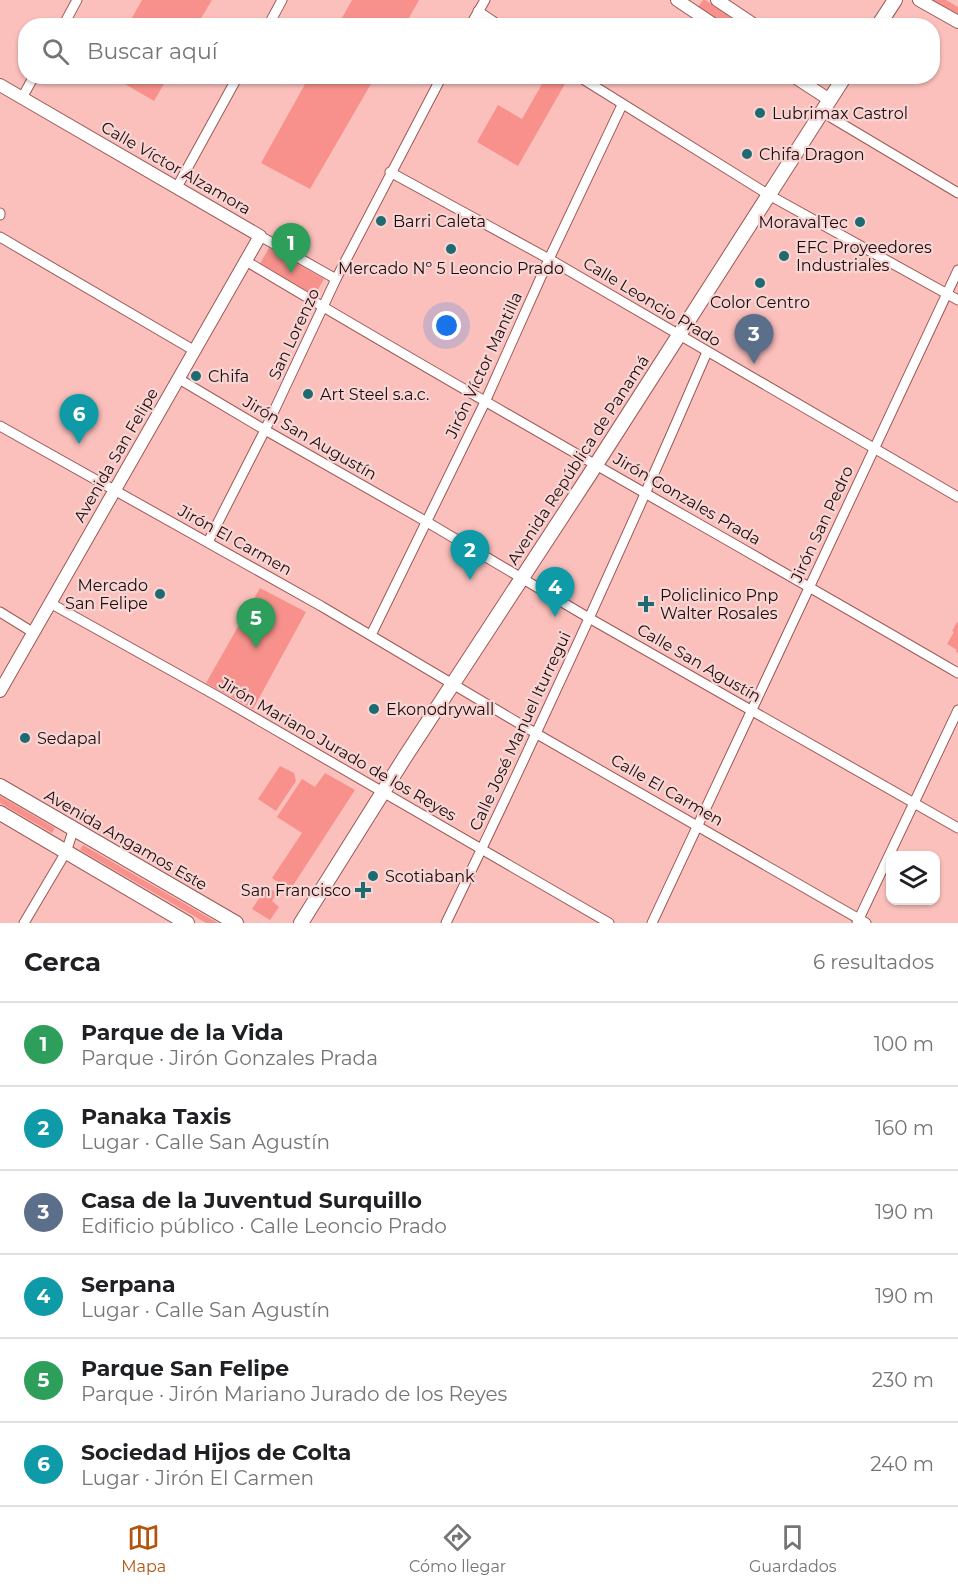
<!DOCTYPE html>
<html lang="es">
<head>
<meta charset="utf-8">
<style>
  :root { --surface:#fff; --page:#f2f2f2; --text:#202124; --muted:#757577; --line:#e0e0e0; --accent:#b45309 }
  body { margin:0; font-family:Montserrat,sans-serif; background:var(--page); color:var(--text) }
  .controls { position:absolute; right:18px; bottom:18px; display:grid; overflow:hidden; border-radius:12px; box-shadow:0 2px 4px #0004 }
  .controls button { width:54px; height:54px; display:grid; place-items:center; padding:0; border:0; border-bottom:2px solid var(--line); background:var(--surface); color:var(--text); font:30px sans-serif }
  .you { position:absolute; left:447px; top:326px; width:21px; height:21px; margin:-15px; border:4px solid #fff; border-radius:50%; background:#1a73e8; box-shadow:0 0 0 9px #1a73e833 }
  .badge { display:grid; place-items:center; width:39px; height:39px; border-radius:50%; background:var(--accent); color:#fff; font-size:20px; font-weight:700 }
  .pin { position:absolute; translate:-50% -50px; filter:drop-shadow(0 2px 3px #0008) }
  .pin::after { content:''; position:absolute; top:32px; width:21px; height:18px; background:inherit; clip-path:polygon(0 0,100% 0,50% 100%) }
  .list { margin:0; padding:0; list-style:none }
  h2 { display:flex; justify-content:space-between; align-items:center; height:78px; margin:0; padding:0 24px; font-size:26px }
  h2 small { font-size:20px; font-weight:400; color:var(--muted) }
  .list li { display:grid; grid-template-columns:39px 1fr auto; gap:18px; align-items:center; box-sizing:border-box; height:84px; padding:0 24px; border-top:2px solid var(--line) }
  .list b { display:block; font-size:22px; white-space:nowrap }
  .list p { margin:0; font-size:20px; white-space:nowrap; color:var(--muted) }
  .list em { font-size:20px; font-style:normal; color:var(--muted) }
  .icon { flex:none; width:33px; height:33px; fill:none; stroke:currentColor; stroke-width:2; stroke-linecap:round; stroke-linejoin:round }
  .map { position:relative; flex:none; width:958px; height:923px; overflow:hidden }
  .search { position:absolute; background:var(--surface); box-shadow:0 2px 4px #0004; left:18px; right:18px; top:18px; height:66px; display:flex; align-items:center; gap:15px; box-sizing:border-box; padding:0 21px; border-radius:24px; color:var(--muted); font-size:22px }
  .sheet { height:582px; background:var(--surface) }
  nav { display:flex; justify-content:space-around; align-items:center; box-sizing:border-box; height:84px; border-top:2px solid var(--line); background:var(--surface); font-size:16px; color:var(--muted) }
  nav a { display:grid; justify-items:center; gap:3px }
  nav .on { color:var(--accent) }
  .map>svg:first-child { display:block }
  .green { fill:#f8918c }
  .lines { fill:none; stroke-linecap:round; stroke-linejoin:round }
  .street-casing { stroke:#9b5956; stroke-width:11 }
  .secondary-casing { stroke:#9b5956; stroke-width:14 }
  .primary-casing { stroke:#9b5956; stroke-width:16 }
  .street { stroke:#fff; stroke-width:9 }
  .secondary { stroke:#fff; stroke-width:12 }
  .primary { stroke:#fff; stroke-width:14 }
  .poi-dot { fill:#1f6a71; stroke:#f5d6d4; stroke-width:2 }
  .labels { text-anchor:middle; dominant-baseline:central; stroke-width:4.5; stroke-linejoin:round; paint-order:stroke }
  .poi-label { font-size:16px; fill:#220909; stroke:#f5d6d4; text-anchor:start }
  .street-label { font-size:16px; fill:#220909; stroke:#f5d6d4 }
</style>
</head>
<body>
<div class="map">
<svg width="958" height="923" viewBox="0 0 958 923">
  <rect width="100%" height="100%" fill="#fcc0bc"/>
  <g class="green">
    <polygon points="142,0 212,0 197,25 128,25"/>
    <polygon points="352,0 419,0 405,25 338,25"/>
    <polygon points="703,0 705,0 745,25 724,25 697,8"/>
    <polygon points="930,0 946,0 958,7 958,16"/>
    <polygon points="113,77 168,77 154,101"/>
    <polygon points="309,77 375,77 310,189 261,163"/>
    <polygon points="546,77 557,77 566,82 518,166 477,142 498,105 522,119"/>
    <polygon points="269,248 324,279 313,298 258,267"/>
    <polygon points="260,588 306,612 253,709 206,683"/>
    <polygon points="957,622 958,623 958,653 956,652 957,650 947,644 954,632 952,631"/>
    <polygon points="280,766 294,773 296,781 276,811 258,799"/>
    <polygon points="325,773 355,790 290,890 272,878 302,833 277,817 302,779 315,787"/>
    <polygon points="0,796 55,828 52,833 0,803"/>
    <polygon points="83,845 218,923 206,923 80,850"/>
    <polygon points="267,887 277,893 272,901 279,907 270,920 252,909"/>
  </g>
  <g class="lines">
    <g class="street-casing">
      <g id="street">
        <polyline points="478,11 500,26"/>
        <polyline points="63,26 77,0"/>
        <polyline points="268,26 282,0"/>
        <polyline points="470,26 485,0"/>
        <polyline points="578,76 769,195 958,300"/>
        <polyline points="22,98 34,76"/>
        <polyline points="822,112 958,193"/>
        <polyline points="390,172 549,259 958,497"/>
        <polyline points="177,187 238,76"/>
        <polyline points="0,213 0,215"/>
        <polyline points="260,236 336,279"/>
        <polyline points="0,237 195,351"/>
        <path d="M246,261C481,402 721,535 958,673"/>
        <polyline points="179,379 265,430 427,522 589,618 958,828"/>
        <polyline points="0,426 321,606 537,734 866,923"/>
        <polyline points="208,542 265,430 336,279 442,76"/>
        <polyline points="50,603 217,696 609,923"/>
        <polyline points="0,612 34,633"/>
        <polyline points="371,635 485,402 549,259 622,105"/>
        <polyline points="24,923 66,852 74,828"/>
        <path d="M446,923C537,735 624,545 707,352"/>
        <polyline points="652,923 958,270"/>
        <polyline points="857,923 958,710"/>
      </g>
    </g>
    <g class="secondary-casing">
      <g id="secondary">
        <polyline points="677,0 716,26"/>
        <polyline points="717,0 756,26"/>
        <polyline points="919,0 958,22"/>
        <polyline points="793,76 830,100"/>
        <polyline points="0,85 260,236 0,691"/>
      </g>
    </g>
    <g class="primary-casing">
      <g id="primary">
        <polyline points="878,26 895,0"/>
        <polyline points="0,786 236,923"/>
        <polyline points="0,813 187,923"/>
        <polyline points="301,923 405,757 590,474 845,76"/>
      </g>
    </g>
    <use href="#street" class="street"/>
    <use href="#secondary" class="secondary"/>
    <use href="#primary" class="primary"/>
  </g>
  <g class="poi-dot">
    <circle cx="760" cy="113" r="6"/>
    <circle cx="747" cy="154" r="6"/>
    <circle cx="381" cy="221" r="6"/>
    <circle cx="860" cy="222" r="6"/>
    <circle cx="451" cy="249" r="6"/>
    <circle cx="784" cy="256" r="6"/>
    <circle cx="760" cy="283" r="6"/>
    <circle cx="196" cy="376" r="6"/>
    <circle cx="308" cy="394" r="6"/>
    <circle cx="160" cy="594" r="6"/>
    <path d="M643 595h6v6h6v6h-6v6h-6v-6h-6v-6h6z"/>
    <circle cx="374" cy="709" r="6"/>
    <circle cx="25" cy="738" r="6"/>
    <circle cx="373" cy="876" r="6"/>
    <path d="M360 881h6v6h6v6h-6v6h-6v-6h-6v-6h6z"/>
  </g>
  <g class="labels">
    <g class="poi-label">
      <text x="772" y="113">Lubrimax Castrol</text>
      <text x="759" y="154">Chifa Dragon</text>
      <text x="393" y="221">Barri Caleta</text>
      <text x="848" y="222" text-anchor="end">MoravalTec</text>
      <text x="796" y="247">EFC Proyeedores<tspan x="796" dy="18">Industriales</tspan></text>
      <text x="451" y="268" text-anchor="middle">Mercado Nº 5 Leoncio Prado</text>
      <text x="760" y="302" text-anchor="middle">Color Centro</text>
      <text x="208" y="376">Chifa</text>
      <text x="320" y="394">Art Steel s.a.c.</text>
      <text x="148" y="585" text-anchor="end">Mercado<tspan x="148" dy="18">San Felipe</tspan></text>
      <text x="660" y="595">Policlinico Pnp<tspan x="660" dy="18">Walter Rosales</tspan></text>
      <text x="386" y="709">Ekonodrywall</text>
      <text x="37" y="738">Sedapal</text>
      <text x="385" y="876">Scotiabank</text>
      <text x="351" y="890" text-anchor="end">San Francisco</text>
    </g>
    <g class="street-label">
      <text transform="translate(176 168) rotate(30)">Calle Víctor Alzamora</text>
      <text transform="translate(652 302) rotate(31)">Calle Leoncio Prado</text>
      <text transform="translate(294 334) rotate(-65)">San Lorenzo</text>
      <text transform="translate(484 365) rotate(-65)">Jirón Víctor Mantilla</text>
      <text transform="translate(310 438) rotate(30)">Jirón San Augustín</text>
      <text transform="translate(116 455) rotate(-60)">Avenida San Felipe</text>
      <text transform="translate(578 460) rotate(-57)">Avenida República de Panamá</text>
      <text transform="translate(687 499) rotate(30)">Jirón Gonzales Prada</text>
      <text transform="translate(822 524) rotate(-65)">Jirón San Pedro</text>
      <text transform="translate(235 540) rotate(29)">Jirón El Carmen</text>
      <text transform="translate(699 663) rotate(30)">Calle San Agustín</text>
      <text transform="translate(520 731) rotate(-65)">Calle José Manuel Iturregui</text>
      <text transform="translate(338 749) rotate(30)">Jirón Mariano Jurado de los Reyes</text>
      <text transform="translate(667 790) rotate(30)">Calle El Carmen</text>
      <text transform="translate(126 840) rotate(30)">Avenida Angamos Este</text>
    </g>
  </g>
</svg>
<div class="controls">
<button><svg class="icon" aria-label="layers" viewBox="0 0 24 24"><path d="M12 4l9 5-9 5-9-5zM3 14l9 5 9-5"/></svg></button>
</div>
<div class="you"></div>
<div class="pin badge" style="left:291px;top:273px;background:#2e9e5b">1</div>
<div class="pin badge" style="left:470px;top:580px;background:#0f9aa8">2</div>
<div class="pin badge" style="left:754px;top:364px;background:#5c6f8a">3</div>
<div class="pin badge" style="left:555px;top:617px;background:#0f9aa8">4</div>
<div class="pin badge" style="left:256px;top:648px;background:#2e9e5b">5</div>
<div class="pin badge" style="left:79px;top:444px;background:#0f9aa8">6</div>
<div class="search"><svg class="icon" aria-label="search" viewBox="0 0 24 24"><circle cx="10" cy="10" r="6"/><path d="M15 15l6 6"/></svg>Buscar aquí</div>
</div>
<section class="sheet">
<h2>Cerca<small>6 resultados</small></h2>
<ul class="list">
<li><span class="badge" style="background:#2e9e5b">1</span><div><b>Parque de la Vida</b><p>Parque · Jirón Gonzales Prada</p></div><em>100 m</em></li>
<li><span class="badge" style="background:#0f9aa8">2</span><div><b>Panaka Taxis</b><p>Lugar · Calle San Agustín</p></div><em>160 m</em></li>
<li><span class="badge" style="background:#5c6f8a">3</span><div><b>Casa de la Juventud Surquillo</b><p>Edificio público · Calle Leoncio Prado</p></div><em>190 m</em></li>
<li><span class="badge" style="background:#0f9aa8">4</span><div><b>Serpana</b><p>Lugar · Calle San Agustín</p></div><em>190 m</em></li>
<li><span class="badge" style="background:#2e9e5b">5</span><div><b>Parque San Felipe</b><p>Parque · Jirón Mariano Jurado de los Reyes</p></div><em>230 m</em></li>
<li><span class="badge" style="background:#0f9aa8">6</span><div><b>Sociedad Hijos de Colta</b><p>Lugar · Jirón El Carmen</p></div><em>240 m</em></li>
</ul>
</section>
<nav>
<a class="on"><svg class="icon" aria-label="map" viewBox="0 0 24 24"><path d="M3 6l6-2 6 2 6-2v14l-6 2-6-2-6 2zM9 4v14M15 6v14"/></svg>Mapa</a>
<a><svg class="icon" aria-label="directions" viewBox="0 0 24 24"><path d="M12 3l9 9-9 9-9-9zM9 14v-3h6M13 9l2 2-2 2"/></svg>Cómo llegar</a>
<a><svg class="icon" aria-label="saved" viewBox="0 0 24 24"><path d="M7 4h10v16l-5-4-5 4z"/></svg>Guardados</a>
</nav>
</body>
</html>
